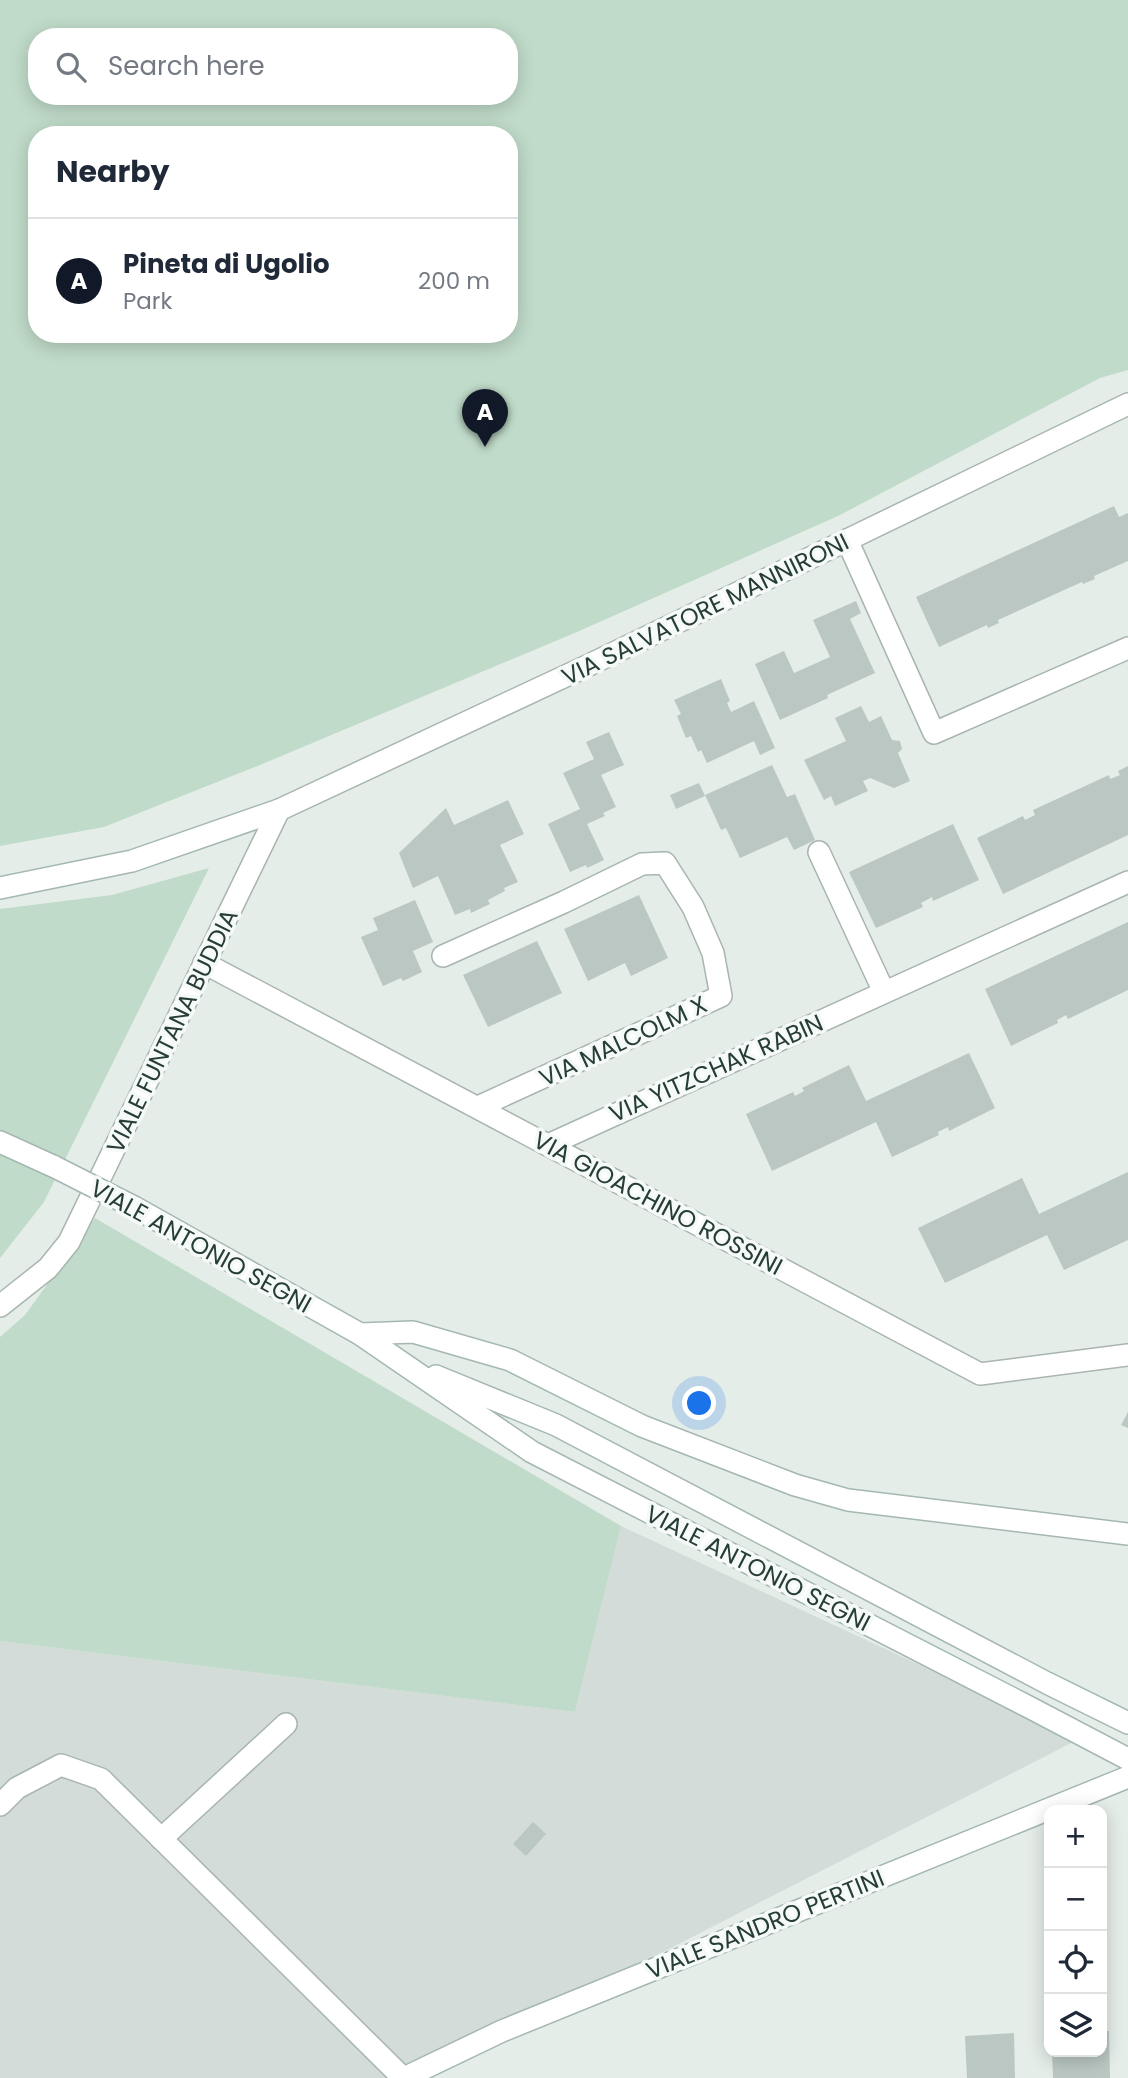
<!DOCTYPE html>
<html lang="en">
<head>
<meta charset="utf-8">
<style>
  :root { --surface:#fff; --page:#f2f2f3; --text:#1f2937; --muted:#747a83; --line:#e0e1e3; --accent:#111827 }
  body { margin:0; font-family:Poppins,sans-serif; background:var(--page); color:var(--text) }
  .controls { position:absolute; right:21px; bottom:21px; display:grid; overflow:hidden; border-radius:14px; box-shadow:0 4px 18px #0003 }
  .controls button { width:63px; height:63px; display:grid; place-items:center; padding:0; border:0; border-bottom:2px solid var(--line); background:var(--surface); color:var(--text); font:35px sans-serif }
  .you { position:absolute; left:700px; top:1404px; width:24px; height:24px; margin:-18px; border:5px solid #fff; border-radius:50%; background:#1a73e8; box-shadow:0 0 0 10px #1a73e833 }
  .badge { display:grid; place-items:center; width:46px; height:46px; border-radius:50%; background:var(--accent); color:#fff; font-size:23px; font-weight:700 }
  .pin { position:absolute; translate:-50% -58px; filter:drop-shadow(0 2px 4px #0008) }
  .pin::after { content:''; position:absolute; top:37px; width:24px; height:21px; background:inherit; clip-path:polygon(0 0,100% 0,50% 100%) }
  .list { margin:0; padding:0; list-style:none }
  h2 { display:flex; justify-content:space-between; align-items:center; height:91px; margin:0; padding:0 28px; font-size:30px }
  h2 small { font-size:23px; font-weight:400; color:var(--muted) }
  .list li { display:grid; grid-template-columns:46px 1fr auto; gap:21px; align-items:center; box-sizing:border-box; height:126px; padding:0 28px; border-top:2px solid var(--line) }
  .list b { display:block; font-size:26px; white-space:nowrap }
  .list p { margin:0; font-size:23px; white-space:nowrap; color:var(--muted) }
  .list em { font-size:23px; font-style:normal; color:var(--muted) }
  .icon { flex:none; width:38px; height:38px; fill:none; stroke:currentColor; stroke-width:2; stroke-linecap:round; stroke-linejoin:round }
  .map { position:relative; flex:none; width:1128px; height:2078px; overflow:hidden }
  .search { position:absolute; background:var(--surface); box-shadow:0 4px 18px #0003; left:28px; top:28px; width:490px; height:77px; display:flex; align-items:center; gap:18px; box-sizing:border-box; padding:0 24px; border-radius:28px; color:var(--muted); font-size:26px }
  .panel { position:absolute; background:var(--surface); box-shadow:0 4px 18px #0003; left:28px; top:126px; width:490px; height:217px; border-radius:28px }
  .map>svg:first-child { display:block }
  .built { fill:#d3dcd9 }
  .green { fill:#c0dbc9; fill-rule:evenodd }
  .building { fill:#bac7c3 }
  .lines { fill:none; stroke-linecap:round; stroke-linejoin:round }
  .minor-casing { stroke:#a8b5b0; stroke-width:24 }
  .tertiary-casing { stroke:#a8b5b0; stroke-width:24 }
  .secondary-casing { stroke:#a4b7b2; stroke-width:24 }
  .minor { stroke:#fff; stroke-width:21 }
  .tertiary { stroke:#fff; stroke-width:21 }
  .secondary { stroke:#fff; stroke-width:21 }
  .secondary-bridge-casing { stroke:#a4b7b2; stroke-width:24; stroke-linecap:butt }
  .secondary-bridge { stroke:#fff; stroke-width:21 }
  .labels { text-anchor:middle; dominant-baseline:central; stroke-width:7; stroke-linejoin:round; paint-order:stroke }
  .street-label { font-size:24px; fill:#263d38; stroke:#f5f9f7 }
</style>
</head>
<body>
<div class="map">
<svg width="1128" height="2078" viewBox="0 0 1128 2078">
  <rect width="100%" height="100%" fill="#e5ede9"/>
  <polygon class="built" points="621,1526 1079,1739 417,2078 0,2078 0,1641 575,1712"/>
  <g class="green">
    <path d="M0,0H1128V370L1100,378L838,516L577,632L260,765L104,827L0,846ZM37,37H509V96H37ZM37,135H509V334H37Z"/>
    <polygon points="209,868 44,1202 0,1258 0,909 112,895"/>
    <polygon points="95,1218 621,1526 575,1712 0,1641 0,1337 25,1315"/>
  </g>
  <g class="building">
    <polygon points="1114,506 1119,517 1128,513 1128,561 1094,576 1095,579 1083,584 1082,582 998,620 999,623 988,628 987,625 939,647 916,597"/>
    <polygon points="856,601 861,613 850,619 875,673 827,695 828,698 780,720 755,664 784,651 794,673 830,657 813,620"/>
    <polygon points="721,679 730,701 727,703 731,712 754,701 775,748 760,755 754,741 707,763 701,750 698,752 691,736 686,738 677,716 681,714 674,700"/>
    <polygon points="861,706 869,722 881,716 892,740 900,741 902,749 898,753 910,781 894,788 870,778 863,781 868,791 835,806 831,796 824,800 804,760 846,741 835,718"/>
    <polygon points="609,732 624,765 601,775 616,807 603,813 605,816 587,824 604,860 587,868 586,865 570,872 548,824 580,809 563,773 594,759 586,742"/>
    <polygon points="772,765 787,797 795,794 815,840 794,850 787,837 740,858 726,828 721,830 705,795"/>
    <polygon points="1128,766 1128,835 1003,894 977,838 1023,816 1025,820 1035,815 1033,810 1109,775 1110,779 1120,775 1118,771"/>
    <polygon points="699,783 705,796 676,809 670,795"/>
    <polygon points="508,800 524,834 500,845 518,882 504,888 505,891 488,900 490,904 471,913 470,909 455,915 438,876 413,888 399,853 446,808 454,825"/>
    <polygon points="953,824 979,880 933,901 932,897 921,903 923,907 876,928 849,872"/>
    <polygon points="639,895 668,958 631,976 625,963 588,981 564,929"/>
    <polygon points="415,900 433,942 413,951 422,972 403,981 401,978 383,986 361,937 378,930 373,918"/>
    <polygon points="1128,922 1128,990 1068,1019 1066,1015 1057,1020 1058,1023 1011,1046 985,989"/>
    <polygon points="537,941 562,993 488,1027 463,975"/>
    <polygon points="969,1053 995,1108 949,1131 948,1127 938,1132 939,1135 892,1157 876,1122 772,1171 746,1114 793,1092 795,1096 804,1091 802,1088 849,1065 866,1101"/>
    <polygon points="1128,1172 1128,1240 1064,1270 1047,1235 945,1283 918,1228 1022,1178 1039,1214"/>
    <polygon points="1128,1412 1128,1428 1121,1425"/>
    <polygon points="533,1822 546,1834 526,1856 513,1844"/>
    <polygon points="1102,2031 1109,2031 1110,2078 1053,2078 1052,2052 1102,2052"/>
    <polygon points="1014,2033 1015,2078 967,2078 965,2036"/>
  </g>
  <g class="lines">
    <g class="minor-casing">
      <g id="minor">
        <polyline points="847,540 934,733 1128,648"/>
        <polyline points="819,852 884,992"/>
        <polyline points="443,956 564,902 642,864 665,863 693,907 713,953 721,996 478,1107"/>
        <polyline points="204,963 980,1374 1128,1355"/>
        <polyline points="548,1145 1128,882"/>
        <polyline points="0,1805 17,1788 61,1765 101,1779 403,2078"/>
        <polyline points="161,1839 286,1724"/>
      </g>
    </g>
    <g class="tertiary-casing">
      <polyline id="tertiary" points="0,1306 48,1268 69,1242 279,810 589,665 1128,404"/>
    </g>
    <g class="secondary-casing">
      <g id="secondary">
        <polyline points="0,888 132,861 279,810"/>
        <polyline points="0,1142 55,1167"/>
        <polyline points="134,1207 360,1334 532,1452 1025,1705 1128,1759"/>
        <polyline points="360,1334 413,1332 510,1360 642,1426 795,1485 848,1500 1128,1534"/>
        <polyline points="436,1376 556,1425 1047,1683 1128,1723"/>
        <polyline points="404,2078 502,2031 1128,1777"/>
      </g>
    </g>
    <use href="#minor" class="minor"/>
    <use href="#tertiary" class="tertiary"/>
    <use href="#secondary" class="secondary"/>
    <g class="secondary-bridge-casing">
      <polyline id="secondary-bridge" points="55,1167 134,1207"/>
    </g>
    <use href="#secondary-bridge" class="secondary-bridge"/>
  </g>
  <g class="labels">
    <g class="street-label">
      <text transform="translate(705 609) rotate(-26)">VIA SALVATORE MANNIRONI</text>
      <text transform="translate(172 1031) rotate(-64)">VIALE FUNTANA BUDDIA</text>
      <text transform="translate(623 1041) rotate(-25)">VIA MALCOLM X</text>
      <text transform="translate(716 1068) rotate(-24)">VIA YITZCHAK RABIN</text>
      <text transform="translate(658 1203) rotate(28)">VIA GIOACHINO ROSSINI</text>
      <text transform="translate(201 1246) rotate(29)">VIALE ANTONIO SEGNI</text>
      <text transform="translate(758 1568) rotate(27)">VIALE ANTONIO SEGNI</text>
      <text transform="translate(765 1924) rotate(-22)">VIALE SANDRO PERTINI</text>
    </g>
  </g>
</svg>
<div class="controls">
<button>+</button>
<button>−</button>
<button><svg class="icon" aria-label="locate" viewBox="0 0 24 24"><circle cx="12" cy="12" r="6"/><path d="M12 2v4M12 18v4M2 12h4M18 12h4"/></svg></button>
<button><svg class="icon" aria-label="layers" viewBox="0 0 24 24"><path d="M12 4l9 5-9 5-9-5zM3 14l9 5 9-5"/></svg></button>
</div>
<div class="you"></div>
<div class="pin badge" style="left:485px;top:447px">A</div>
<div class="search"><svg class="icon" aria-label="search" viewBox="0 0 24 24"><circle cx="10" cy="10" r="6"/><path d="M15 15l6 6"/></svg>Search here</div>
<section class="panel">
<h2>Nearby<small></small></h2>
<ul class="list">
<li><span class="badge">A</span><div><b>Pineta di Ugolio</b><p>Park</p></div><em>200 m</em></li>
</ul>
</section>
</div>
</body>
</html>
